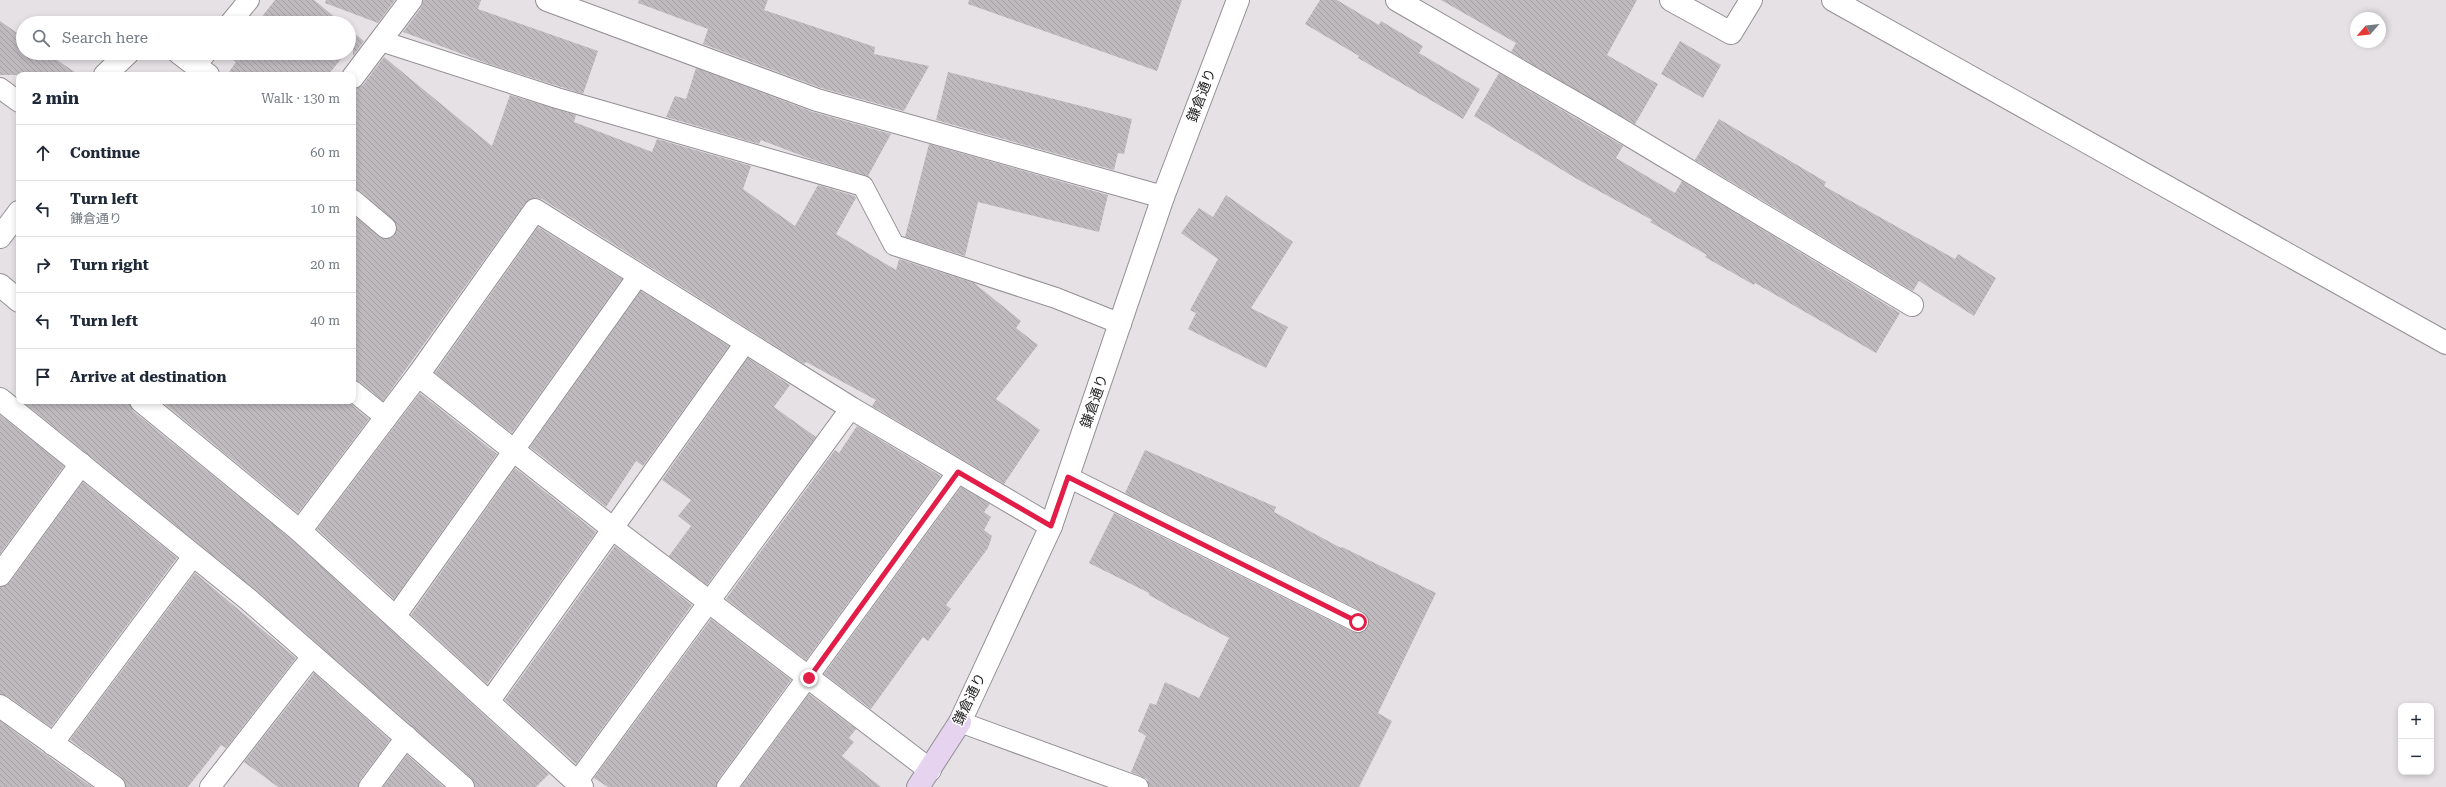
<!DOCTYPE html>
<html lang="en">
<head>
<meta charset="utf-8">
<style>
  :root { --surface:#fff; --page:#f6f6f7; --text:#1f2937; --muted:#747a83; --line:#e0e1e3 }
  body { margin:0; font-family:"Roboto Serif","Noto Sans JP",serif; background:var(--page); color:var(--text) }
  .controls { position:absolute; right:12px; bottom:12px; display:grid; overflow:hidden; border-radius:8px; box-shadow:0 2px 6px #0003 }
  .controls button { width:36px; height:36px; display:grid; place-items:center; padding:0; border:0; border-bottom:1px solid var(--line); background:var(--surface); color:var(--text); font:20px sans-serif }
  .compass { position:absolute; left:2350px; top:12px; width:36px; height:36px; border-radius:50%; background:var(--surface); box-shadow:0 2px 6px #0003; rotate:242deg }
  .stop { position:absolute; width:12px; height:12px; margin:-9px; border:3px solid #e11d48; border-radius:50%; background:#fff }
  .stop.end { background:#e11d48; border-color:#fff; box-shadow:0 1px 4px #0008 }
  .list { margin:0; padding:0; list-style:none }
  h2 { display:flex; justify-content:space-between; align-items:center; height:52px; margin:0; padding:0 16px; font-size:17px }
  h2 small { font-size:13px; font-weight:400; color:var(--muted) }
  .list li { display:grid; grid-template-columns:26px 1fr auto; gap:12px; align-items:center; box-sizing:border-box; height:56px; padding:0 16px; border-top:1px solid var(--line) }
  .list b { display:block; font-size:15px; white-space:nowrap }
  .list p { margin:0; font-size:13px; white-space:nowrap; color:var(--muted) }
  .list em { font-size:13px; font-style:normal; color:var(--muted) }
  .icon { flex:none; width:22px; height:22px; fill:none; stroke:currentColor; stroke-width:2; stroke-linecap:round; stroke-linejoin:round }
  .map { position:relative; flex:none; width:2446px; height:787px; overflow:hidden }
  .search { position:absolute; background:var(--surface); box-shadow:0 2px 6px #0003; left:16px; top:16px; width:340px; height:44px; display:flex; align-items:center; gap:10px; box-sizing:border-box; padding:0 14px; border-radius:22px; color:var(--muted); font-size:15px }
  .panel { position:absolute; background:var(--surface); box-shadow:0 2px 6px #0003; left:16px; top:72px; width:340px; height:332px; border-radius:8px }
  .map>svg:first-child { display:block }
  .building { fill:url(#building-back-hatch) }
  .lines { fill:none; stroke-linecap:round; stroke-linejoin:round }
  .lane-casing { stroke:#938f93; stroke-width:22 }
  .street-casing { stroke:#938f93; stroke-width:24 }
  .secondary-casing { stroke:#938f93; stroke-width:24 }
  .lane { stroke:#fff; stroke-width:20 }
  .street { stroke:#fff; stroke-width:22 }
  .secondary { stroke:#e5d3f0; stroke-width:22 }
  .route { stroke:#e11d48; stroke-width:5 }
  .labels { text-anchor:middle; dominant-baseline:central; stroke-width:3; stroke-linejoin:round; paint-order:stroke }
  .street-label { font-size:14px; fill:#262526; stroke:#fff }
</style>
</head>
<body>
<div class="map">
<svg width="2446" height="787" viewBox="0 0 2446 787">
  <defs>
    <pattern id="building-back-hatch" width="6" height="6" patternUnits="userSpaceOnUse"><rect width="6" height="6" fill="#bebabe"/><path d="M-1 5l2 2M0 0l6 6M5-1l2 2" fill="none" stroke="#a3a0a3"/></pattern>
  </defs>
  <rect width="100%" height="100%" fill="#e5e1e5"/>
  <g class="building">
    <polygon points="275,0 314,0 342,23 257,23"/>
    <polygon points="326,0 395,0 378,23 325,3"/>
    <polygon points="423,0 481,0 478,9 598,51 583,94 489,64 403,32 421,8"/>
    <polygon points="639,0 768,0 764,10 875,47 874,54 929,66 904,111 821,88 703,44 708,29 638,3"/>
    <polygon points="969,0 1182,0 1157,71 968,4"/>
    <polygon points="1320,0 1337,0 1379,25 1381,21 1423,46 1419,53 1480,89 1463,119 1358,58 1359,56 1305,24"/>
    <polygon points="1441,0 1637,0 1607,55 1658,84 1635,124 1511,52 1516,43"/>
    <polygon points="0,21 23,37 23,53 47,53 79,75 0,75"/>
    <polygon points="349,29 364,41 353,56 353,44 349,49"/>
    <polygon points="1680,41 1721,65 1703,98 1661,74"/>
    <polygon points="232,53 346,53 328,75 227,75 236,62 229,57"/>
    <polygon points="384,57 492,146 510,95 576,115 574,122 652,152 657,139 751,166 743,189 795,226 818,185 855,196 856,198 836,234 896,270 899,259 974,283 1021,321 1016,328 1038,345 996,399 1040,430 1004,484 872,406 876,400 806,362 804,364 542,199 535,198 525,203 383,401 360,382 353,380 353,215 384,239 394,236 397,225 360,191 353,189 353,89 363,85"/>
    <polygon points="696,68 813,112 891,134 868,176 808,158 761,140 759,144 666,117 675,96 686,99"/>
    <polygon points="948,72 1132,119 1124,154 1118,153 1114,170 936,120"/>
    <polygon points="1499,73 1623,146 1616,158 1675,193 1682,181 1900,313 1876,353 1755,283 1754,285 1705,257 1707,255 1650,222 1652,220 1577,179 1474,116"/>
    <polygon points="1719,119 1826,182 1824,186 1955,259 1958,254 1996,278 1974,316 1919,281 1913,291 1695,160"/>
    <polygon points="929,144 1108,195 1099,232 978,202 965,256 905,237"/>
    <polygon points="1226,195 1293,242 1251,308 1288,327 1266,368 1188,329 1196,313 1190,310 1218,259 1181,233 1199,208 1213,217"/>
    <polygon points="538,227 622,279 512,433 435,373"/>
    <polygon points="641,291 729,346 643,466 636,461 606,507 530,447"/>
    <polygon points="748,358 790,385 774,407 816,437 707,585 669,556 691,526 678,516 691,500 662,480"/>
    <polygon points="420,393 497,454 394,599 317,529"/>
    <polygon points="22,401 129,401 133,411 292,540 549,774 536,787 475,787 471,778 257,591"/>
    <polygon points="161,401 347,401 369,419 298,513"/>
    <polygon points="0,415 64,466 0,554"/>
    <polygon points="857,426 941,476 806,660 726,599 835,450 839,453"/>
    <polygon points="1145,450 1276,507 1274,512 1341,548 1342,547 1436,593 1378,713 1392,721 1359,787 1149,787 1147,779 1131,772 1146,736 1138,731 1150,703 1156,705 1165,682 1199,698 1229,638 1172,608 1149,595 1149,593 1089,563 1114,513 1353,632 1364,632 1369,622 1363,612 1125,493"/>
    <polygon points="515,468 596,532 487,684 411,615"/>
    <polygon points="83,482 177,558 51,727 7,696 0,694 0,587 10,582"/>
    <polygon points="961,487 990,504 984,512 991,517 984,530 992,536 988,548 946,605 951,609 928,641 923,637 871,709 824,674"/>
    <polygon points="615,546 692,605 576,764 505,700"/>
    <polygon points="195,573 296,658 226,748 221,745 188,787 126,787 121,777 70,740"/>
    <polygon points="711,619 791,680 718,780 716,787 608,787 594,778"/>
    <polygon points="314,673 390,740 360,780 358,787 278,787 244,762"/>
    <polygon points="809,694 856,729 849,738 854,742 842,756 881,787 741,787"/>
    <polygon points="0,721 45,754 92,787 0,787"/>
    <polygon points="407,755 444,787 383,787"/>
  </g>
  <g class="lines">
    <g class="lane-casing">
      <g id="lane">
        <polyline points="230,23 249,0"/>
        <polyline points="381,41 557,98 863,186 894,245 1056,298 1121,324"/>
        <polyline points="196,65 206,53"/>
        <polyline points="0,88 19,102"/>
        <polyline points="353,200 386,228"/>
        <polyline points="353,391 385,417"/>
        <polyline points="1068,477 1358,622"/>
        <polyline points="395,617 638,276"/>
        <polyline points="489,702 745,343"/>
        <polyline points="960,722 1138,787"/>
        <polyline points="52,745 194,555"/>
        <polyline points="577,782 851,408"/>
        <polyline points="210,787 313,655"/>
        <polyline points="369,787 407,736"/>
        <polyline points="727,787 958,472"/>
      </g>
    </g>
    <g class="street-casing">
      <g id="street">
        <polyline points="547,0 817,100 1163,197"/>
        <polyline points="1397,0 1596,115 1912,305"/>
        <polyline points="1671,0 1731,33 1751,0"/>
        <polyline points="1833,0 2446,343"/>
        <polyline points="179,53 208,75"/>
        <polyline points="105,75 128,53"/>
        <polyline points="353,77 411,0"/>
        <polyline points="0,237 19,212"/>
        <polyline points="0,285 19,301"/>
        <polyline points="418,375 612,528 930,770"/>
        <polyline points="0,399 249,600 463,787"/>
        <polyline points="141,401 300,531 582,787"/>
        <polyline points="300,531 418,375 535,210 851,408 1051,526"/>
        <polyline points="0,575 81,464"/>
        <polyline points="0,706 114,787"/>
        <polyline points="960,722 1051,526 1163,197 1238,0"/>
      </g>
    </g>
    <g class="secondary-casing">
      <polyline id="secondary" points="918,787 960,722"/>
    </g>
    <use href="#lane" class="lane"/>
    <use href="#street" class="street"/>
    <use href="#secondary" class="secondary"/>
  </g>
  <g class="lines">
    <polyline class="route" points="809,678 958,472 1051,526 1068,477 1358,622"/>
  </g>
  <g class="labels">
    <g class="street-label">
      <text transform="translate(1201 95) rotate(-69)">鎌倉通り</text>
      <text transform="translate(1094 401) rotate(-71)">鎌倉通り</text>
      <text transform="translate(969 699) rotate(-64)">鎌倉通り</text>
    </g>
  </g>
</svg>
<div class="controls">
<button>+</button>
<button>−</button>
</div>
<svg class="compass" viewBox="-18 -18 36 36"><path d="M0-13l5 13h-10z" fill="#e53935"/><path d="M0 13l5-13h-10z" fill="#747a83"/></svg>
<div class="stop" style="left:1358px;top:622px"></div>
<div class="stop end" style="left:809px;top:678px"></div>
<div class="search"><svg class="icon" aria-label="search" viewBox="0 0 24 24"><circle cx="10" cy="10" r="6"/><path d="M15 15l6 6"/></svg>Search here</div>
<section class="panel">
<h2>2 min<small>Walk · 130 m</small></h2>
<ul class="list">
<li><svg class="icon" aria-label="ahead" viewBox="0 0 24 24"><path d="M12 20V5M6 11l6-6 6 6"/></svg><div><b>Continue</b></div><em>60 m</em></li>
<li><svg class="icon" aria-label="left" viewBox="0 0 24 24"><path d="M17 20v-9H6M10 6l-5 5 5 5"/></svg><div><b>Turn left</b><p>鎌倉通り</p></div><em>10 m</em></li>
<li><svg class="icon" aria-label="right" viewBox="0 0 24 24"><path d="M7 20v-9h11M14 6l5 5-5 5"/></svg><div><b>Turn right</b></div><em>20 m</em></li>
<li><svg class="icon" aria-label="left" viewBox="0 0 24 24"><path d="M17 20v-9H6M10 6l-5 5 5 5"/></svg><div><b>Turn left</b></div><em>40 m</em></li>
<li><svg class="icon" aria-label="arrive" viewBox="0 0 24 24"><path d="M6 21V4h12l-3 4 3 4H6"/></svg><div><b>Arrive at destination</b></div></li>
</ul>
</section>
</div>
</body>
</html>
